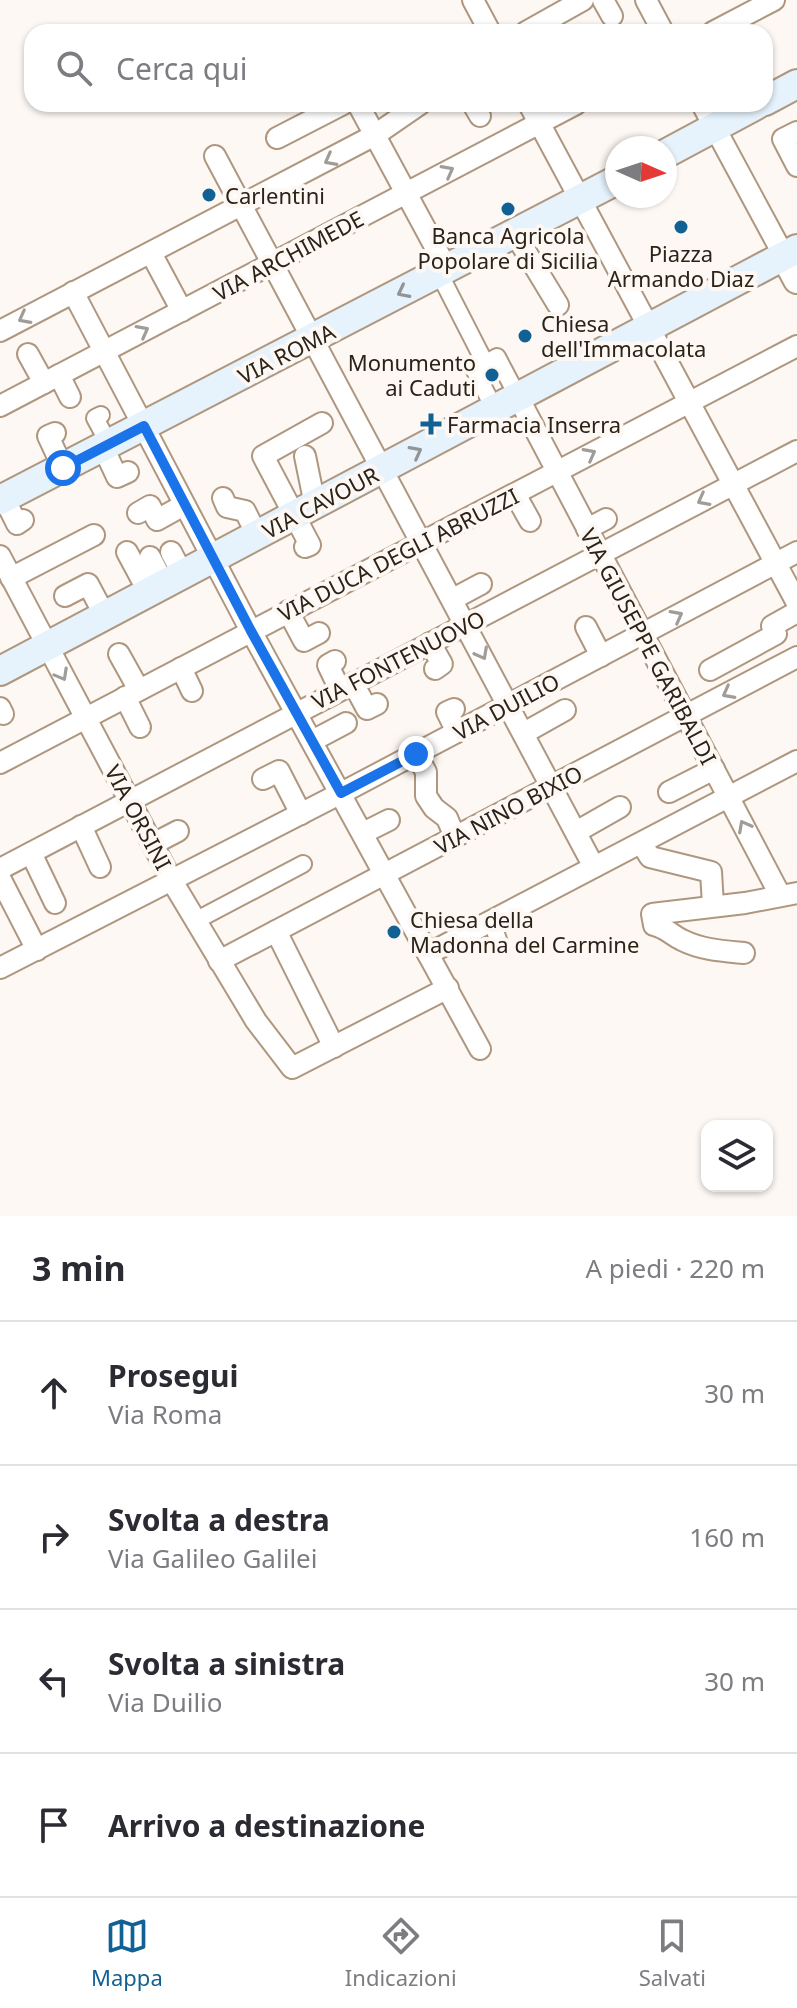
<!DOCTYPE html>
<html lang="it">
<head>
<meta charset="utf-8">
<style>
  :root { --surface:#fff; --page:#f7f7f7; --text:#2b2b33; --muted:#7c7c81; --line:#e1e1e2; --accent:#116194 }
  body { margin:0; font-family:"Noto Sans",sans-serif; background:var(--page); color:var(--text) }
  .controls { position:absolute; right:24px; bottom:24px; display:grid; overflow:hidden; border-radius:16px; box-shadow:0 2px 6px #0004 }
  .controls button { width:72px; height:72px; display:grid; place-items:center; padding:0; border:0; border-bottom:2px solid var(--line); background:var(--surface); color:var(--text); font:40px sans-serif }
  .compass { position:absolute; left:605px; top:136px; width:72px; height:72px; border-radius:50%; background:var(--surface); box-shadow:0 2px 6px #0004; rotate:93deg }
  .stop { position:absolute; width:24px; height:24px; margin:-18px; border:6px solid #1a73e8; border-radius:50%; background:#fff }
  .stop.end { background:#1a73e8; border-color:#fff; box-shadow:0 2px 8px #0008 }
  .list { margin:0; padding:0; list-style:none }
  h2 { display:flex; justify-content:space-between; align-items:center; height:104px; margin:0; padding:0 32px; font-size:34px }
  h2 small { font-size:26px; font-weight:400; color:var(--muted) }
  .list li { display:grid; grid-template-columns:52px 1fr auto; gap:24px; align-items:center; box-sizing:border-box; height:144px; padding:0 32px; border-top:2px solid var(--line) }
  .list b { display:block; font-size:30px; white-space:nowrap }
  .list p { margin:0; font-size:26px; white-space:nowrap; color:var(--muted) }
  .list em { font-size:26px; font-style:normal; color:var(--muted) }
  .icon { flex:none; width:44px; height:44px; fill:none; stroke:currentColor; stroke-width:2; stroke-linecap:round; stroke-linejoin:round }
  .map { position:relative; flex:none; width:797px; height:1216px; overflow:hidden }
  .search { position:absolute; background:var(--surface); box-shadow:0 2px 6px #0004; left:24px; right:24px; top:24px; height:88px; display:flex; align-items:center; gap:20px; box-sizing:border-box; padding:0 28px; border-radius:24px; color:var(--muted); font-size:30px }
  .sheet { height:680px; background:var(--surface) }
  nav { display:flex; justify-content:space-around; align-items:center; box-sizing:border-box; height:112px; border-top:2px solid var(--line); background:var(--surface); font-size:22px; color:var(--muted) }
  nav a { display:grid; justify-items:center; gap:4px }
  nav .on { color:var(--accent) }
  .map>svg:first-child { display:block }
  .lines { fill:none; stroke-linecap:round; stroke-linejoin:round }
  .pedestrian-casing { stroke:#af977f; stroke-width:20 }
  .minor-casing { stroke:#af977f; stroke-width:24 }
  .tertiary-casing { stroke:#af977f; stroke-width:30 }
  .secondary-casing { stroke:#af977f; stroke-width:32 }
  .pedestrian { stroke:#fff; stroke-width:16 }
  .minor { stroke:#fff; stroke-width:20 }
  .tertiary { stroke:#fff; stroke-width:26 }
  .secondary { stroke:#e6f2fc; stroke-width:28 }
  .oneway { stroke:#a09c97 }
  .oneway2 { stroke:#929495 }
  .route { stroke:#1a73e8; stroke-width:10 }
  .poi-dot { fill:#116194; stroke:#fdf8f3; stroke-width:3 }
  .labels { text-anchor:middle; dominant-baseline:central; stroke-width:8; stroke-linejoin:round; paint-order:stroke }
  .poi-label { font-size:22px; fill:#2b2218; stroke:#fdf8f3; text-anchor:start }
  .street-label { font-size:22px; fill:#2b2218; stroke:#fdf8f3 }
</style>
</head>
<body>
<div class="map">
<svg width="797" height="1216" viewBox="0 0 797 1216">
  <rect width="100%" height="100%" fill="#fdf8f3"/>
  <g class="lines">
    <g class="pedestrian-casing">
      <g id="pedestrian">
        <polyline points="439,273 485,363"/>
        <polyline points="495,410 474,369 497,357 518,397"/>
        <polyline points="101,415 95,418 109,444"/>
        <polyline points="195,921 303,864"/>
        <polyline points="492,921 499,943"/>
      </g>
    </g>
    <g class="minor-casing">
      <g id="minor">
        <polyline points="473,0 490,32"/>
        <polyline points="603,0 612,16"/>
        <polyline points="646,0 663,32"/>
        <polyline points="526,32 583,0"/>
        <polyline points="713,32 774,0"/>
        <polyline points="358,104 447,269"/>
        <polyline points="473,104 480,116"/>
        <polyline points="529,104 797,603"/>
        <polyline points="702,104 784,256"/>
        <polyline points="797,132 783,139 797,166"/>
        <polyline points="277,138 343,104"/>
        <polyline points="215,156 594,867"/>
        <polyline points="515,234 558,305"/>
        <polyline points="151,253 182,311"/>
        <polyline points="73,292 251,631 480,1049"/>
        <polyline points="0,331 375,135 420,104"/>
        <polyline points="28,354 44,383"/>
        <polyline points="59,375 70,397"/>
        <polyline points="518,397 780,895"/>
        <polyline points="0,406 576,104"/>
        <polyline points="55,433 48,436 63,468"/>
        <polyline points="103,447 117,477 128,472"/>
        <polyline points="305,456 315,505"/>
        <polyline points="515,494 530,521"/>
        <polyline points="4,498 17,524 23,520"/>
        <polyline points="223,498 227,507 245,511 257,535"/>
        <polyline points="138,513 150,506 157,520 184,505"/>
        <polyline points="587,529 606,519"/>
        <polyline points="305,547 310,545 263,456 322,423"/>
        <polyline points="127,552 149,593"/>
        <polyline points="171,552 183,575"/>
        <polyline points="0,556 172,881 256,1021 292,1068 448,988"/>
        <polyline points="150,557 164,584"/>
        <polyline points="11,578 94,535"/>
        <polyline points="65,596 88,584 105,616"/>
        <polyline points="453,599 481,584"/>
        <polyline points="288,611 304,641 319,633"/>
        <polyline points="586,627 601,656"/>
        <polyline points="430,643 442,664 435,669"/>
        <polyline points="119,654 139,690"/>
        <polyline points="335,661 328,665 340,690"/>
        <polyline points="181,668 192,691"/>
        <polyline points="710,670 776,634 772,626 797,612"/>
        <polyline points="353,683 367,709 377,704"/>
        <polyline points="125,697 140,727"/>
        <polyline points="0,708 3,714"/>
        <polyline points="454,709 447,712 457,732"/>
        <polyline points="524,733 565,710"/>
        <polyline points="312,741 346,723"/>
        <polyline points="416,754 426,772 426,796 434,808 447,818 455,837"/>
        <polyline points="0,763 797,346"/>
        <polyline points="263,779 279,771 301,814"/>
        <polyline points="669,792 714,769"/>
        <polyline points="81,826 100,867"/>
        <polyline points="576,832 620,807"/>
        <polyline points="363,833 389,820"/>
        <polyline points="641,843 650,857 711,872 713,905"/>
        <polyline points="153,844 178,831"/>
        <polyline points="31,853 55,903"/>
        <polyline points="0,869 797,451"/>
        <polyline points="0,878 37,950"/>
        <polyline points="276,931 334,1047"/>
        <path d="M744,953C723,951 702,950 682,940C671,935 667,928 654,925L652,914L745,903L797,893"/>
        <polyline points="428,954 797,761"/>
        <polyline points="219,961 797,657"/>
        <polyline points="0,968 349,789 797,552"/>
      </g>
    </g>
    <g class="tertiary-casing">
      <polyline id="tertiary" points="784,256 797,280"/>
    </g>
    <g class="secondary-casing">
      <g id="secondary">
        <polyline points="765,101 797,84"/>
        <polyline points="665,154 758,104"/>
        <polyline points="0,500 617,180"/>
        <polyline points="0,671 797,249"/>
      </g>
    </g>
    <use href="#pedestrian" class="pedestrian"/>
    <use href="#minor" class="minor"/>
    <use href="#tertiary" class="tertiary"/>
    <use href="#secondary" class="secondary"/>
  </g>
  <defs><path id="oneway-chevron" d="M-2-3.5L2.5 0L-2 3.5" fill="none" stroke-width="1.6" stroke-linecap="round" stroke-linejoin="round" transform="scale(2)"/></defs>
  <g class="oneway">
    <use href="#oneway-chevron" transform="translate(330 160) rotate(152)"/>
    <use href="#oneway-chevron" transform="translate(448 171) rotate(-28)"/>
    <use href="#oneway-chevron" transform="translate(24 318) rotate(152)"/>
    <use href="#oneway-chevron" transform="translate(143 331) rotate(-28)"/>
    <use href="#oneway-chevron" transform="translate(590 454) rotate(-28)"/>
    <use href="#oneway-chevron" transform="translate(703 500) rotate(152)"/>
    <use href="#oneway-chevron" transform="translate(677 616) rotate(-28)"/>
    <use href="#oneway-chevron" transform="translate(482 654) rotate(62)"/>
    <use href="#oneway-chevron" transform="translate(62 675) rotate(61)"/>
    <use href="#oneway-chevron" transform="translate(728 693) rotate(152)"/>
    <use href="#oneway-chevron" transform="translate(744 826) rotate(-118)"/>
  </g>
  <g class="oneway2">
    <use href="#oneway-chevron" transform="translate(403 292) rotate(153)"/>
    <use href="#oneway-chevron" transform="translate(416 452) rotate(-28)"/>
  </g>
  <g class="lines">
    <polyline class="route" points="63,468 144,426 251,631 341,793 416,754"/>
  </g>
  <g class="poi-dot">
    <circle cx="209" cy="195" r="8"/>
    <circle cx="508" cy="209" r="8"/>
    <circle cx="681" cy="227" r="8"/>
    <circle cx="525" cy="336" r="8"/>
    <circle cx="492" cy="375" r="8"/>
    <path d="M427 412h8v8h8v8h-8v8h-8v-8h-8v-8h8z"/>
    <circle cx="394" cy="932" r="8"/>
  </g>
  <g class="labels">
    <g class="poi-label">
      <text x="225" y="195">Carlentini</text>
      <text x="508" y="235" text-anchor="middle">Banca Agricola<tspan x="508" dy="25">Popolare di Sicilia</tspan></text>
      <text x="681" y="253" text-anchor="middle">Piazza<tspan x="681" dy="25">Armando Diaz</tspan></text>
      <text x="541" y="323">Chiesa<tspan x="541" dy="25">dell'Immacolata</tspan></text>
      <text x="476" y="362" text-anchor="end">Monumento<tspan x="476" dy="25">ai Caduti</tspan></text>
      <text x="447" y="424">Farmacia Inserra</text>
      <text x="410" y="919">Chiesa della<tspan x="410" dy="25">Madonna del Carmine</tspan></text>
    </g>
    <g class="street-label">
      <text transform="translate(288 255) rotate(-28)">VIA ARCHIMEDE</text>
      <text transform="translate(286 353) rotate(-27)">VIA ROMA</text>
      <text transform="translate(320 502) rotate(-28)">VIA CAVOUR</text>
      <text transform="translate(398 554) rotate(-27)">VIA DUCA DEGLI ABRUZZI</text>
      <text transform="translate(649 646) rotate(62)">VIA GIUSEPPE GARIBALDI</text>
      <text transform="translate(398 659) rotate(-27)">VIA FONTENUOVO</text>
      <text transform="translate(506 706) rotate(-28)">VIA DUILIO</text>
      <text transform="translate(508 809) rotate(-28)">VIA NINO BIXIO</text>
      <text transform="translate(139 817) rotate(62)">VIA ORSINI</text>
    </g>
  </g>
</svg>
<div class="controls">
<button><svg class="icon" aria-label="layers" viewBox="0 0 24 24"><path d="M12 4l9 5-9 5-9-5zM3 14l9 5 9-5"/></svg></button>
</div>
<svg class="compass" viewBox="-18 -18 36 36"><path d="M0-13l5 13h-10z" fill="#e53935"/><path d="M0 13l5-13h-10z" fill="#7c7c81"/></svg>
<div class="stop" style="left:63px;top:468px"></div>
<div class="stop end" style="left:416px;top:754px"></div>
<div class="search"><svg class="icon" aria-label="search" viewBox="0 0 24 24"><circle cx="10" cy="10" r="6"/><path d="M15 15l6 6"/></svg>Cerca qui</div>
</div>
<section class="sheet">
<h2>3 min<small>A piedi · 220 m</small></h2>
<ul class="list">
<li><svg class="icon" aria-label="ahead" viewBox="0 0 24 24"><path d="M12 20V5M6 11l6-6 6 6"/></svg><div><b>Prosegui</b><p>Via Roma</p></div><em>30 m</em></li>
<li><svg class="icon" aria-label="right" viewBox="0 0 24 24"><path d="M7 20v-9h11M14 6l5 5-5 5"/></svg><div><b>Svolta a destra</b><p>Via Galileo Galilei</p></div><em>160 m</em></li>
<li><svg class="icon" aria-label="left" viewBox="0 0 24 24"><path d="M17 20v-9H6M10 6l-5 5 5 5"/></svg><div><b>Svolta a sinistra</b><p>Via Duilio</p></div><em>30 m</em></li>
<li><svg class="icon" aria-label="arrive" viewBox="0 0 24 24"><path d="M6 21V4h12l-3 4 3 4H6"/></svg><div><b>Arrivo a destinazione</b></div></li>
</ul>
</section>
<nav>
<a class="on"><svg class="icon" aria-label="map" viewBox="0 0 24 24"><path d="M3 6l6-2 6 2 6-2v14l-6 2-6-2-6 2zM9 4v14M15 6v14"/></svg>Mappa</a>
<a><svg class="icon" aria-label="directions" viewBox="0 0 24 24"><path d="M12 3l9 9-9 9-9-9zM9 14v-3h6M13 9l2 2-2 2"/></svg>Indicazioni</a>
<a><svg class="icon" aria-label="saved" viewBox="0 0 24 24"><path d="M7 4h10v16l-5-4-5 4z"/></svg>Salvati</a>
</nav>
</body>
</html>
